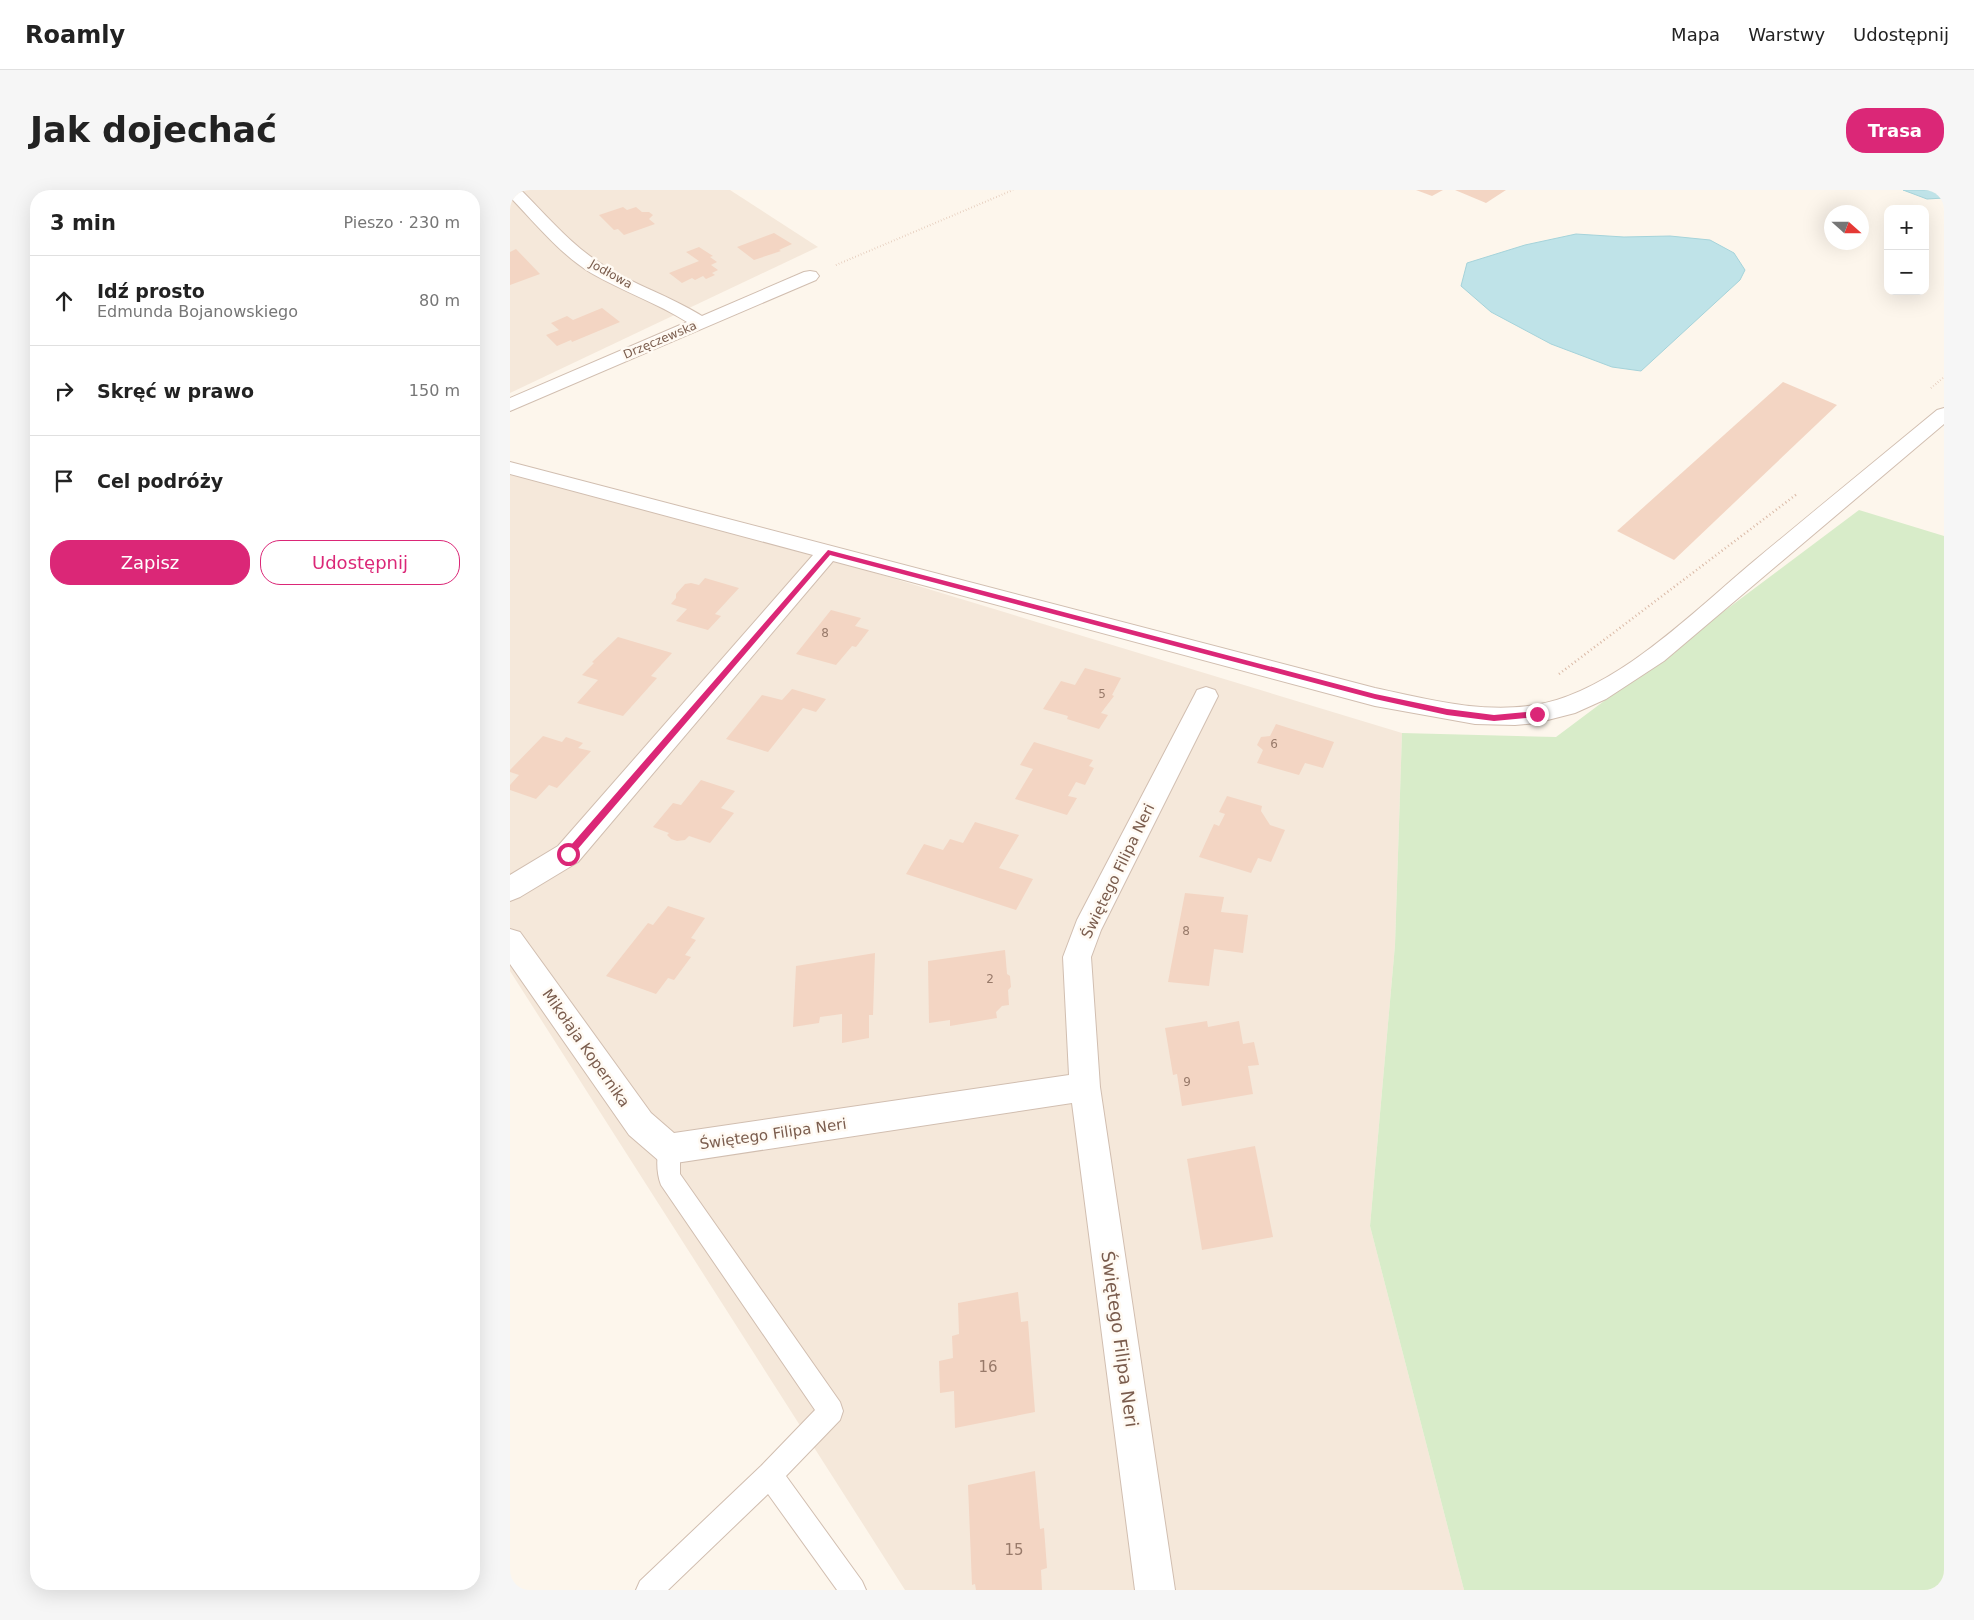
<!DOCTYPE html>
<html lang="pl">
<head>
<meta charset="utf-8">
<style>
  :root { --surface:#fff; --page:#f6f6f6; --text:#222; --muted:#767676; --line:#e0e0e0; --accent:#db2777 }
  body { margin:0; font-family:"DejaVu Sans",sans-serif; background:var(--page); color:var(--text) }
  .controls { position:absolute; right:15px; top:15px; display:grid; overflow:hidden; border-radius:10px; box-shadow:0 5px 20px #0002 }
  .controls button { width:45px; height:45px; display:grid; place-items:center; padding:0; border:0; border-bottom:1px solid var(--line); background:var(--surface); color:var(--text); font:25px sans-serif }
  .compass { position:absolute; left:1314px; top:15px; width:45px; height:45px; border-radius:50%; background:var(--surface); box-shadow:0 5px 20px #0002; rotate:111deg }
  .stop { position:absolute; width:15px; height:15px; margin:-11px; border:4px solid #db2777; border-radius:50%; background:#fff }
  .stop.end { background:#db2777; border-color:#fff; box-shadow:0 1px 5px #0008 }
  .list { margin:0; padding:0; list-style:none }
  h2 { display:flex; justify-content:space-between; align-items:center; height:65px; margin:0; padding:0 20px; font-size:21px }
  h2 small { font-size:16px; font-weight:400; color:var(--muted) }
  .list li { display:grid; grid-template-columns:32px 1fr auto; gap:15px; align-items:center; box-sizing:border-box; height:90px; padding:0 20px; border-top:1px solid var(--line) }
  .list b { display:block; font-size:19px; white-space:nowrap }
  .list p { margin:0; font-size:16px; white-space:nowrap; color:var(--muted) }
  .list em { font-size:16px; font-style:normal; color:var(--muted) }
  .actions { display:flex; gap:10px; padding:15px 20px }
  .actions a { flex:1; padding:11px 0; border:1px solid var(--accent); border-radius:20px; text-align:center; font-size:18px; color:var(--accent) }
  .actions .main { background:var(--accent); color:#fff }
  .icon { flex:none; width:28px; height:28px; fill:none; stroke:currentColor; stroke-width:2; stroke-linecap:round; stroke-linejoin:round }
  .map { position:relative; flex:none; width:1434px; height:1400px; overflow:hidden; border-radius:20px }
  header { display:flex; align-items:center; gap:30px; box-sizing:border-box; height:70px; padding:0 25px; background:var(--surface); border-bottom:1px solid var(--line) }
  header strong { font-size:24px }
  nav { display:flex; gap:28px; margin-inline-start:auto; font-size:18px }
  .intro { display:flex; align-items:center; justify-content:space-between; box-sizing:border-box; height:120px; padding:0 30px }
  h1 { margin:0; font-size:35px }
  .button { padding:12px 22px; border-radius:20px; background:var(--accent); color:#fff; font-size:18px; font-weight:700 }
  main { display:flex; gap:30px; padding:0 30px }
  aside { flex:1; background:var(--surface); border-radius:20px; box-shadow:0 5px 20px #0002 }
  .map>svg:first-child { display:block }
  .residential { fill:#f5e8da }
  .green { fill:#d8ecc9 }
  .water { fill:#bfe3e8; stroke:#a5d3da }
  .building { fill:#f3d5c3 }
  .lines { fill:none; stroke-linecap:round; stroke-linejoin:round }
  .lane-casing { stroke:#d1beb0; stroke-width:2 }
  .street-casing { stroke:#d1beb0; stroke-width:2 }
  .path-far1 { stroke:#d9b8a5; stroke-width:2; stroke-dasharray:0.5 2.5; stroke-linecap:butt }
  .path { stroke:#d9b8a5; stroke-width:2.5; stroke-dasharray:1 3; stroke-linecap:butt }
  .lane { fill:#fff; fill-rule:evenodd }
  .street { fill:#fff; fill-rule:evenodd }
  .route { fill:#db2777 }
  .labels { text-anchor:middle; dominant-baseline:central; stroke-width:5; stroke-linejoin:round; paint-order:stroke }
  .far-street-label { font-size:12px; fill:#7a5c4d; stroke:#fffaf3 }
  .number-label { font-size:12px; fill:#987a6a }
  .street-label { font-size:15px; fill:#7a5c4d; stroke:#fffaf3 }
  .near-number-label { font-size:15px; fill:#987a6a }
  .near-street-label { font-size:18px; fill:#7a5c4d; stroke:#fffaf3 }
</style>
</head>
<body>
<header>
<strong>Roamly</strong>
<nav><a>Mapa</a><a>Warstwy</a><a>Udostępnij</a></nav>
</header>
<div class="intro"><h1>Jak dojechać</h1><a class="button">Trasa</a></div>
<main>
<aside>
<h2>3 min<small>Pieszo · 230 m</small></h2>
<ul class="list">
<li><svg class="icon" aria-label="ahead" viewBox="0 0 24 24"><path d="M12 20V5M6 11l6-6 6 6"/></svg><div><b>Idź prosto</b><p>Edmunda Bojanowskiego</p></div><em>80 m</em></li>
<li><svg class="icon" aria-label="right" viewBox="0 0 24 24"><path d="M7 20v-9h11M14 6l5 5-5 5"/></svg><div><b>Skręć w prawo</b></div><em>150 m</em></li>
<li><svg class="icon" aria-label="arrive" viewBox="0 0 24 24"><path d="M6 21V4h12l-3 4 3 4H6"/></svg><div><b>Cel podróży</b></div></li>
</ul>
<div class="actions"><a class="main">Zapisz</a><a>Udostępnij</a></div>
</aside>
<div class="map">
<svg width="1434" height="1400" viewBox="0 0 1434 1400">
  <rect width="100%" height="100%" fill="#fdf6ec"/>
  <g class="residential">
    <polygon points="0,0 220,0 308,57 0,203"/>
    <polygon points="0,272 892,543 885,755 860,1036 954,1400 395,1400 0,781"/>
  </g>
  <polygon class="green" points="1349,320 1434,346 1434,1400 954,1400 860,1036 885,755 892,543 1046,547"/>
  <g class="water">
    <polygon points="1393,0 1434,0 1434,8 1417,9"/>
    <polygon points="1066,44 1114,47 1160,46 1200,50 1224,63 1235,80 1230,90 1131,181 1102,177 1041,154 981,122 951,96 957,73 1015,55"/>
  </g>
  <g class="building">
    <polygon points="906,0 933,0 922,6"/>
    <polygon points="945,0 996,0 976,13"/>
    <polygon points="113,17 117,20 126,17 132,22 139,22 143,25 139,29 145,34 114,45 108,39 104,40 89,25"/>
    <polygon points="264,43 282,54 269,60 271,61 244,70 227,57"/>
    <polygon points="189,57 203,66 200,67 207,72 201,75 208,80 202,83 205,85 196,89 193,86 185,90 182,88 172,93 159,83 189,71 176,62"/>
    <polygon points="6,59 30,84 0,95 0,62"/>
    <polygon points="92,118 110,132 62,152 61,150 47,156 36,145 49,140 41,133 57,126 63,130"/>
    <polygon points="1273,192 1327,215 1164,370 1107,341"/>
    <polygon points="195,388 229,398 205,424 211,426 198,440 166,431 177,419 161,414 166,408 166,404 175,394 181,393 189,395"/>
    <polygon points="321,420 351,428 345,436 359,440 346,457 342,456 326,475 286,464"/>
    <polygon points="108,447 162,463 141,486 147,488 113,526 67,513 88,490 72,485 84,473 82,472"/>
    <polygon points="575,478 611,488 602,505 604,506 591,523 598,525 589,539 557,529 558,526 533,519 551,491 565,495"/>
    <polygon points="282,499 316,509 306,522 293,518 258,562 216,549 252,505 272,510"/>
    <polygon points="766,534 824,552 813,578 795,573 789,585 747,573 753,560 747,555 751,547 760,546"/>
    <polygon points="33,546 52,552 56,547 73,553 68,558 81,561 47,598 39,595 26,609 0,600 0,595 9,585 0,582 0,580"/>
    <polygon points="524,552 583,570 579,576 584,578 575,595 566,592 558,606 567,608 557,625 505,609 523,579 510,575"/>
    <polygon points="191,590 225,601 211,618 224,623 200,653 179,646 175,650 167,651 161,649 157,645 159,643 143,637 163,613 171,615"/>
    <polygon points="717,606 752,616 751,621 760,635 775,640 761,672 748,668 741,683 689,667 704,634 709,636 715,624 709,622"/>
    <polygon points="465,632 509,645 489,678 523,689 506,720 396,684 414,654 433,660 440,649 453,653"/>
    <polygon points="675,703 714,707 711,722 738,725 733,763 704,759 699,796 658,792"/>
    <polygon points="158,716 195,728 181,748 186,750 175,765 181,767 164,790 158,788 146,804 96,786 138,733 143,735"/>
    <polygon points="495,760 497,784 500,786 501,797 498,800 499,815 492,816 486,822 487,828 440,836 440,830 419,833 418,771"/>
    <polygon points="365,763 363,825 359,825 359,848 332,853 332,824 310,827 309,833 283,837 286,776"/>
    <polygon points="697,831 698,837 729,831 733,854 744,852 749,875 738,876 743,904 672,916 667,884 663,885 655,838"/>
    <polygon points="745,956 763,1047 692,1060 677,969"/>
    <polygon points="508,1102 511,1132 518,1131 525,1222 445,1238 444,1201 430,1203 429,1171 443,1168 442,1146 449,1144 448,1113"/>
    <polygon points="525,1281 530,1339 534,1338 537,1378 531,1380 532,1400 466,1400 465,1394 462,1395 458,1295"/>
  </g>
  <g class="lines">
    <g class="lane-casing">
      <path id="lane" d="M159,948L167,952L170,959V984L330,1212L333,1221L330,1230L276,1286L352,1391L356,1400H327L258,1304L158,1400H126L130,1391L251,1276L305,1220L151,995C146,982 146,964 151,952Z"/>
    </g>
    <g class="street-casing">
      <g id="street">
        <path d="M0,0H11C37,26 62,56 93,75C124,95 160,106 192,126L294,82L300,81L306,82L309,86L306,90L0,221V208L177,132C147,113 112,101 81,83C50,64 25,33 0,7Z"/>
        <path d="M1434,218V234L1154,471L1096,509L1065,523L1026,533L1005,535L965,534L865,516L323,371L68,672L10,707L0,711V685L48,656L303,365L0,284V272L865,498C917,509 972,524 1025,515C1105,502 1184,421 1244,371C1305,320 1366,270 1427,220Z"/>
        <polygon points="696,497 705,500 708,506 591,740 581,767 590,897 665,1400 625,1400 562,913 159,974 148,970 119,945 0,774 0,739 10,742 141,923 164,943 559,885 553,767 567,730 684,506 687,500"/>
      </g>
    </g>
    <g class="path-far1">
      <polyline points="326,75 503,0"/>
      <polyline points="1421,198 1434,187"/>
    </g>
    <polyline class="path" points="1049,484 1287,304"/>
    <use href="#lane" class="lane"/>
    <use href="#street" class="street"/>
  </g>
  <polygon class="route" points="318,360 865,504 937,519 984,525 1027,521 1031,524 1027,527 984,531 937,525 865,509 320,365 61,667 55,667 55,662"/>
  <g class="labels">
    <g class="far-street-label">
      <text transform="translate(101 84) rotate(29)">Jodłowa</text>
      <text transform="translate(150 150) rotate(-23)">Drzęczewska</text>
    </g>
    <g class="number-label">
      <text x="315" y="443">8</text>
      <text x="592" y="504">5</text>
      <text x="764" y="554">6</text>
      <text x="676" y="741">8</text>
      <text x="480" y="789">2</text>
      <text x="677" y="892">9</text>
    </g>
    <g class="street-label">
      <text transform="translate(608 681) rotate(-64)">Świętego Filipa Neri</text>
      <text transform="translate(76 858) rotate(55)">Mikołaja Kopernika</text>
      <text transform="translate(263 944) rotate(-8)">Świętego Filipa Neri</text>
    </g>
    <g class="near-number-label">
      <text x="478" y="1177">16</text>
      <text x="504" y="1360">15</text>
    </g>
    <g class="near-street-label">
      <text transform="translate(610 1149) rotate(82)">Świętego Filipa Neri</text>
    </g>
  </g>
</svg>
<div class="controls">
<button>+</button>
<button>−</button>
</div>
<svg class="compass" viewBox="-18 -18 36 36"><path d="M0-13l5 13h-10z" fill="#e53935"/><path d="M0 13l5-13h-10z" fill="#767676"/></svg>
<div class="stop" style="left:58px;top:664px"></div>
<div class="stop end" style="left:1027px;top:524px"></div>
</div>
</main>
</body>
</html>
